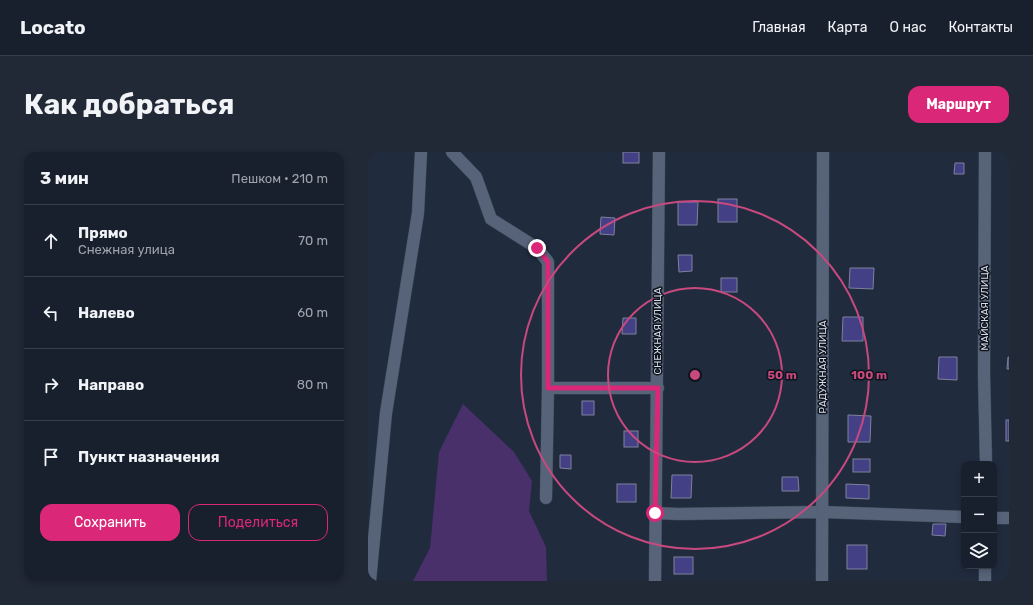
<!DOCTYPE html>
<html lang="ru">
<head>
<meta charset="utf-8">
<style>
  :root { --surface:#18202e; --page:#212836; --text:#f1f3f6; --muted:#9fa3aa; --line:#363e4a; --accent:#db2777 }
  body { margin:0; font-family:Rubik,sans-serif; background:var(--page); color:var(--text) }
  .controls { position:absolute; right:12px; bottom:12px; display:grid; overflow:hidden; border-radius:8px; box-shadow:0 2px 6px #0003 }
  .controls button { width:36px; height:36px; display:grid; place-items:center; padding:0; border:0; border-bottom:1px solid var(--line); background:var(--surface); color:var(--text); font:20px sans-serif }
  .stop { position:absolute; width:12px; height:12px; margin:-9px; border:3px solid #db2777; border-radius:50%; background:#fff }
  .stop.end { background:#db2777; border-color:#fff; box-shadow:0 1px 4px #0008 }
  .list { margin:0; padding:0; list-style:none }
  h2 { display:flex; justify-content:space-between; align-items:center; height:52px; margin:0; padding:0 16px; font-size:17px }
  h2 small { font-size:13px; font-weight:400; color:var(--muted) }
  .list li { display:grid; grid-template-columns:26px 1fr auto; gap:12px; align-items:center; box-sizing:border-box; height:72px; padding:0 16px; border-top:1px solid var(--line) }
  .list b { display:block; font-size:15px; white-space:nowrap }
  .list p { margin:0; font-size:13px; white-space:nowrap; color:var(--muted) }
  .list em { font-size:13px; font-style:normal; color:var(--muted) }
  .actions { display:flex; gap:8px; padding:12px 16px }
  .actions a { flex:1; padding:9px 0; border:1px solid var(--accent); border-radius:12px; text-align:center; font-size:14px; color:var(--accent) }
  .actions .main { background:var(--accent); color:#fff }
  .icon { flex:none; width:22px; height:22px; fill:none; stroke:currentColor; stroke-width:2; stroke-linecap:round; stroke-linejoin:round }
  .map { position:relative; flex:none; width:641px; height:429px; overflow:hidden; border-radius:12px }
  header { display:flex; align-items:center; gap:24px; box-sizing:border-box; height:56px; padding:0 20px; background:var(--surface); border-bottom:1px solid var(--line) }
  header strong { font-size:19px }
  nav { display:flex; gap:22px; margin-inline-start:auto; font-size:14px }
  .intro { display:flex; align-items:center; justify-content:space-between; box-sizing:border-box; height:96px; padding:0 24px }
  h1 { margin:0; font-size:28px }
  .button { padding:10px 18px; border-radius:12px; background:var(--accent); color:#fff; font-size:14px; font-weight:700 }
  main { display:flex; gap:24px; padding:0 24px }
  aside { flex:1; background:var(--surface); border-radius:12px; box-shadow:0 2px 6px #0003 }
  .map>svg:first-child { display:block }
  .green { fill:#49306a }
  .building { fill:#434085; stroke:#7f819b }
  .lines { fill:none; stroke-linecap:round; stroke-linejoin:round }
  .minor-casing { stroke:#3e4757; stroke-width:13 }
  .minor { stroke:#566379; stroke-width:12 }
  .route { stroke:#db2777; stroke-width:5 }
  .ring { fill:none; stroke:#c7497e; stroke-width:2 }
  .labels { text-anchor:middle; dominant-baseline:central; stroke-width:3; stroke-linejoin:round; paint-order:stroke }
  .street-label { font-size:10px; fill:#d5dce9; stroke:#0e131c }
  .centre { fill:#c7497e; stroke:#0e131c; stroke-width:2 }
  .ring-label { font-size:12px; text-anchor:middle; font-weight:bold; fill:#c7497e; stroke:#0e131c; stroke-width:3; stroke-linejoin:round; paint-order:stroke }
</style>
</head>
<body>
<header>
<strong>Locato</strong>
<nav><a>Главная</a><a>Карта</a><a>О нас</a><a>Контакты</a></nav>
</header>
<div class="intro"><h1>Как добраться</h1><a class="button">Маршрут</a></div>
<main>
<aside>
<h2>3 мин<small>Пешком · 210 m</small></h2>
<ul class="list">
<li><svg class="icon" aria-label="ahead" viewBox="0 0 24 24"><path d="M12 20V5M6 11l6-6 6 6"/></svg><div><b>Прямо</b><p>Снежная улица</p></div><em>70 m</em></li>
<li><svg class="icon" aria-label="left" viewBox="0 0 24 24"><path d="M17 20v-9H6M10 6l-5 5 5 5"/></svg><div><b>Налево</b></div><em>60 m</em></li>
<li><svg class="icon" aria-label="right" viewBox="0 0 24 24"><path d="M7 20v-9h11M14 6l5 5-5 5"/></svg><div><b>Направо</b></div><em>80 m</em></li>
<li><svg class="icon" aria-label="arrive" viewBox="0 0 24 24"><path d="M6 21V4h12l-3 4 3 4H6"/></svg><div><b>Пункт назначения</b></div></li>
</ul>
<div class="actions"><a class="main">Сохранить</a><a>Поделиться</a></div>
</aside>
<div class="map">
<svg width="641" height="429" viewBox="0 0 641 429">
  <rect width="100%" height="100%" fill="#202b3e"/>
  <polygon class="green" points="95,252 146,300 164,329 161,359 178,395 179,429 45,429 62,396 71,300"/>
  <g class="building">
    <rect x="255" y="0" width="16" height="11"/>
    <polygon points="587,11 596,11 596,22 586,22"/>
    <rect x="350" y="47" width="19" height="23"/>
    <polygon points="310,50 330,50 329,73 310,73"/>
    <polygon points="233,65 247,66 246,83 232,82"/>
    <polygon points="310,103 324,103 324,119 311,120"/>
    <polygon points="482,116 506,116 505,137 481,136"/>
    <rect x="353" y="126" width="16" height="14"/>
    <polygon points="475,165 495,165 495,189 474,189"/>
    <polygon points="255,166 268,166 268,182 254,182"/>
    <polygon points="571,205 589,205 589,228 570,227"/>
    <polygon points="640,205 641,205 641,217 639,217"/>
    <rect x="214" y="249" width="12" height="14"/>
    <polygon points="480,263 503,264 502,290 480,290"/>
    <rect x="638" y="268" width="3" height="21"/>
    <rect x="256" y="279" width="14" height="16"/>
    <polygon points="192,303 203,303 203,317 192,316"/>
    <rect x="485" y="307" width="17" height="13"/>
    <polygon points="304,323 324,323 323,346 303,346"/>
    <polygon points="414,325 430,325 431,339 414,339"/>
    <rect x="249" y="332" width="19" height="18"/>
    <polygon points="478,332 501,333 501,347 478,346"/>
    <polygon points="565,372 578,372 577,384 564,383"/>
    <rect x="479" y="393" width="20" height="24"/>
    <rect x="306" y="405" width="19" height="17"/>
  </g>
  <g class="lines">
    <g class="minor-casing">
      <g id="minor">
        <polyline points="84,0 108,25 123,67 169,96 180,110 180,236"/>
        <polyline points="617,0 616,222 618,312"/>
        <polyline points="178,346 180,236 290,236"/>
        <polyline points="287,361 310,362 455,360 596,365"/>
        <polyline points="626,366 641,366"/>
        <polyline points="2,429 18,261 50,61 53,0"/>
        <polyline points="287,429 291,0"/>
        <polyline points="454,429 455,0"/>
        <polyline points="617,429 617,414"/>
      </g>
    </g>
    <use href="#minor" class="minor"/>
  </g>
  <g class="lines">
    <polyline class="route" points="169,96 180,110 180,236 290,236 287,361"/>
  </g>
  <g class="ring">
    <circle cx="327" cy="223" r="87"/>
    <circle cx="327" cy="223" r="174"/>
  </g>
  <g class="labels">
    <g class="street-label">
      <text transform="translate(617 156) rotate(-90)">МАЙСКАЯ УЛИЦА</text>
      <text transform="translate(290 179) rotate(-90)">СНЕЖНАЯ УЛИЦА</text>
      <text transform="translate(455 215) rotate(-90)">РАДУЖНАЯ УЛИЦА</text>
    </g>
  </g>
  <circle cx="327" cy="223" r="6" class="centre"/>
  <g class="ring-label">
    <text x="414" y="227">50 m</text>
    <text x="501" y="227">100 m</text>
  </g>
</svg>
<div class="controls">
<button>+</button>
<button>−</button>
<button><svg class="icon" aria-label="layers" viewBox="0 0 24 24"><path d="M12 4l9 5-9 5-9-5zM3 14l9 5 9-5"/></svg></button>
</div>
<div class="stop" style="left:287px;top:361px"></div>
<div class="stop end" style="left:169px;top:96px"></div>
</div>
</main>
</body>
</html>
